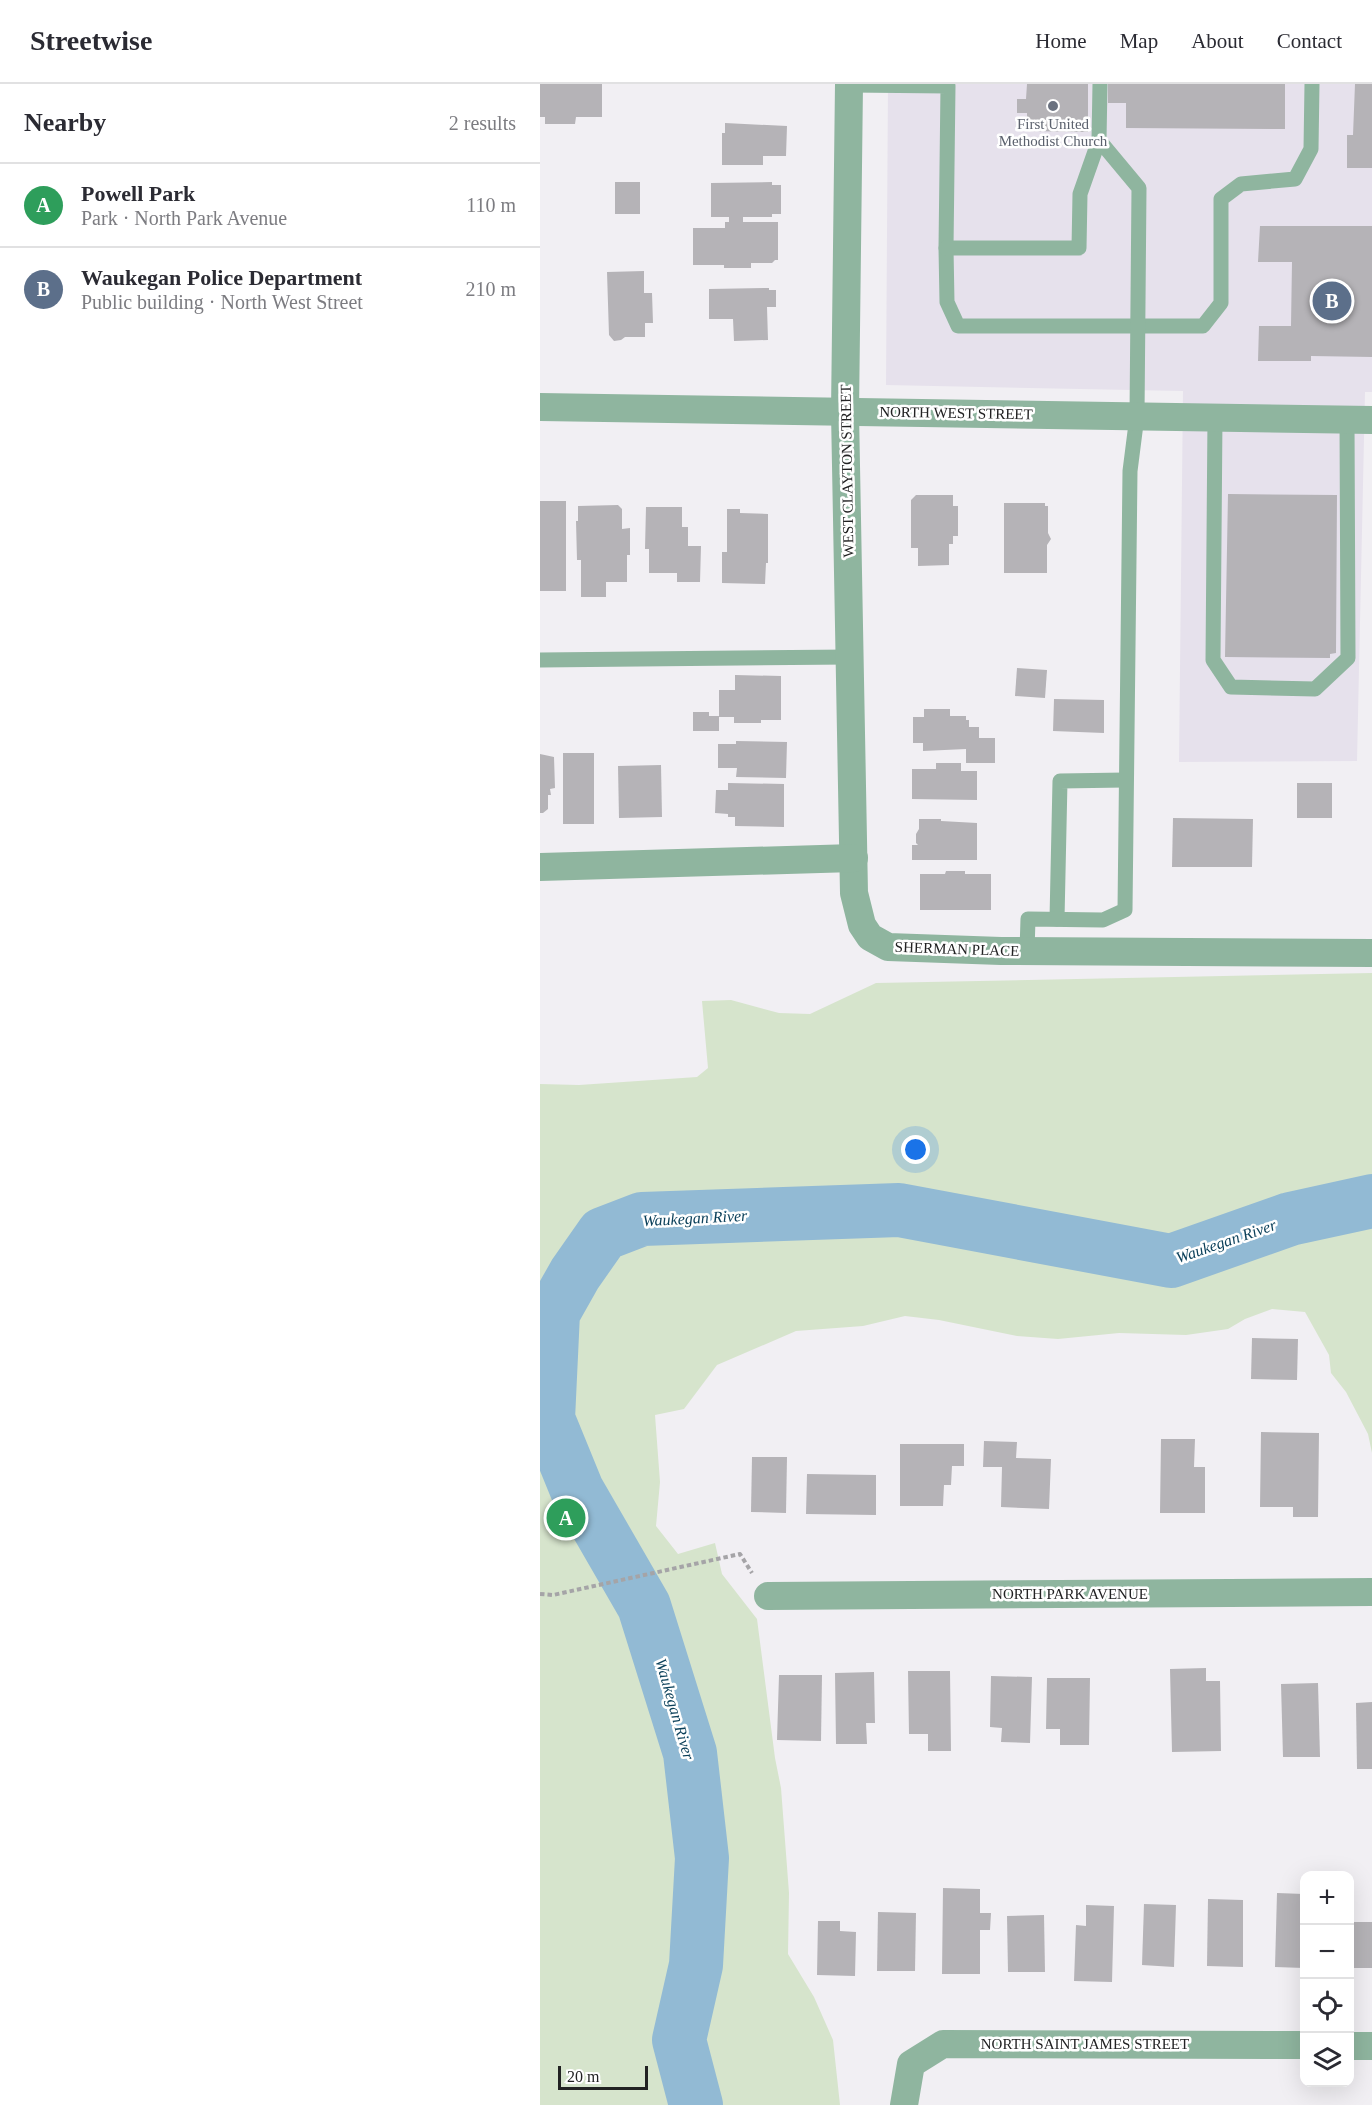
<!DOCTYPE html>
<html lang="en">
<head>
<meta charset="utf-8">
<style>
  :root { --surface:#fff; --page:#f2f2f3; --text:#2b2b33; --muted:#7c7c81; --line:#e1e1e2; --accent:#84771a }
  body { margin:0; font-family:"Times New Roman",serif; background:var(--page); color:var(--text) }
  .controls { position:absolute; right:18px; bottom:18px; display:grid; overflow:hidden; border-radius:12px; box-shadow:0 6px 24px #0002 }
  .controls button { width:54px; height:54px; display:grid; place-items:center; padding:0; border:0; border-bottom:2px solid var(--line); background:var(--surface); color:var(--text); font:30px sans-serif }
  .scale { position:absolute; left:18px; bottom:15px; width:90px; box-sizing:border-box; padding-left:6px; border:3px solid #222223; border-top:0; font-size:16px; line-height:21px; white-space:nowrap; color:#222223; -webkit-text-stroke:4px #fff; paint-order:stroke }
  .you { position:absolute; left:376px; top:1066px; width:21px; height:21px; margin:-15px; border:4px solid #fff; border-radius:50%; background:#1a73e8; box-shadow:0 0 0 9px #1a73e833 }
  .badge { display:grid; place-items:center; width:39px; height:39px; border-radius:50%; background:var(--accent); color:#fff; font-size:20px; font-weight:700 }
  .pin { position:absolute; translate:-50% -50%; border:3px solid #fff; box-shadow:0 2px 6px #0006 }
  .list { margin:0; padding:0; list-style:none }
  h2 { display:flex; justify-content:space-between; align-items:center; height:78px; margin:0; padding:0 24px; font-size:26px }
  h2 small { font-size:20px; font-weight:400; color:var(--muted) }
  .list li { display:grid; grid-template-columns:39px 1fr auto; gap:18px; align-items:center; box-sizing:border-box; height:84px; padding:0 24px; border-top:2px solid var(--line) }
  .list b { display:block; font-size:22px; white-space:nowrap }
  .list p { margin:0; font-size:20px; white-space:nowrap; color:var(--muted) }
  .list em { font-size:20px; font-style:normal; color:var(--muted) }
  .icon { flex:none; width:33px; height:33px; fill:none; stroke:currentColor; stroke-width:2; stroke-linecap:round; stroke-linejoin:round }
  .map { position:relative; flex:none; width:832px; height:2021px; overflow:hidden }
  header { display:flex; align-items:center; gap:36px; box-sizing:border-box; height:84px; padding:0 30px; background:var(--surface); border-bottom:2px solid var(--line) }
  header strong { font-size:28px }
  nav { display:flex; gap:33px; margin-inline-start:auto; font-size:21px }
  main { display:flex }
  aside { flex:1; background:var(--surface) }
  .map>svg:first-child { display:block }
  .built { fill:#e6e1ec }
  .green { fill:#d6e4cc }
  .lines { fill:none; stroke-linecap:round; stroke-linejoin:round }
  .river { stroke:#92bad4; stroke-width:54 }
  .building { fill:#b5b3b7 }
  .path { stroke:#a5a4a7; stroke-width:4; stroke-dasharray:4.5 3; stroke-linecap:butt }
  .service { stroke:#8fb59f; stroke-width:15 }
  .minor { stroke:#8fb59f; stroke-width:28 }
  .worship-dot { fill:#6b7280; stroke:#fff; stroke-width:2 }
  .labels { text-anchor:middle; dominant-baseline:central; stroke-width:5; stroke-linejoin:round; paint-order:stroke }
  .worship-label { font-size:15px; fill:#5b616d; stroke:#fff }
  .street-label { font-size:15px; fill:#222223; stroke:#fff }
  .water-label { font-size:16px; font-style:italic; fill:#0b405a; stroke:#fff }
</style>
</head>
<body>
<header>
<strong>Streetwise</strong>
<nav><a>Home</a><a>Map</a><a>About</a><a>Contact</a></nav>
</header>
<main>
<aside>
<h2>Nearby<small>2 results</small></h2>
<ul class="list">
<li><span class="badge" style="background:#2e9e5b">A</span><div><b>Powell Park</b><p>Park · North Park Avenue</p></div><em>110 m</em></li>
<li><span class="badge" style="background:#5c6f8a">B</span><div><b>Waukegan Police Department</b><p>Public building · North West Street</p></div><em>210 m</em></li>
</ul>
</aside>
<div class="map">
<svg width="832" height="2021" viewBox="0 0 832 2021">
  <rect width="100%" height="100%" fill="#f1eff3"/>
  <polygon class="built" points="348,0 832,0 832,308 825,308 817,677 639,678 643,307 346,301"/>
  <polygon class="green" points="832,889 832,1369 828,1350 806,1308 791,1289 789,1271 765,1228 732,1225 705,1235 688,1245 646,1251 579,1249 518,1255 477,1252 399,1236 365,1232 323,1242 256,1247 177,1281 144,1325 115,1331 120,1398 116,1442 138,1470 175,1459 182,1490 217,1535 235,1674 241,1704 249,1809 248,1870 274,1913 293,1956 300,2021 0,2021 0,1000 39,1001 157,993 168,984 162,917 191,916 239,929 270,930 336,899"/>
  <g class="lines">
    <polyline class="river" points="156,2021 139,1956 156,1881 162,1774 150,1669 104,1522 37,1406 8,1335 13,1229 35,1190 63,1150 102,1135 359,1126 631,1177 750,1135 832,1117"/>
  </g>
  <g class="building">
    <polygon points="0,0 62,0 62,33 36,33 35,40 5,40 5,33 0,33"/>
    <polygon points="487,0 548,0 548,48 487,47 487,29 477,29 477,15 486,15"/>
    <polygon points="568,0 745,0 745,45 586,44 586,19 568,19"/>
    <polygon points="815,0 832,0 832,84 807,84 807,51 813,51"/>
    <polygon points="185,39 247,42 246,72 223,72 223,81 182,81 182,49 185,49"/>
    <rect x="75" y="98" width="25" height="32"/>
    <polygon points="232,98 232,101 241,101 241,130 232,130 232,133 203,133 203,138 238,138 238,176 235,176 232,179 211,179 211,184 184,184 184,181 153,181 153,144 185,144 185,138 189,138 189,133 171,133 171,99"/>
    <polygon points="720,142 832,142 832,273 771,272 771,277 718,277 719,242 751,242 752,178 718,178"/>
    <polygon points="104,187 104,209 112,209 113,239 105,239 105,253 85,253 81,256 74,257 69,251 67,188"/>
    <polygon points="229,204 229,206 236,206 236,223 227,223 228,256 194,257 193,235 169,235 169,205"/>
    <polygon points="688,410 797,411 796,569 790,570 790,574 685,573"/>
    <polygon points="376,411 413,411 413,422 418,422 418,452 413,452 413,460 409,460 409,481 378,482 378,464 371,464 371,416"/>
    <rect x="0" y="417" width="26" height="90"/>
    <polygon points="464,419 505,419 505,422 508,422 508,449 511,455 507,461 507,489 464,489"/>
    <polygon points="78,421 82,425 82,445 90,444 90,471 87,471 87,498 66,498 66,513 41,513 41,476 37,476 36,437 38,437 38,422"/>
    <polygon points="106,423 142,423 142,443 148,443 148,462 161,462 160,498 137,498 137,489 109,489 109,465 105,465"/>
    <polygon points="187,425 200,425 200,429 228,430 228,479 226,479 225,500 182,499 182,468 187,468"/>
    <polygon points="477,584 507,586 505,614 475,612"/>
    <polygon points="195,591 241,592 241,636 221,636 221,639 194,639 194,633 179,633 179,647 153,647 153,628 169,628 169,632 179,632 179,606 195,606"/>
    <polygon points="514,615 564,616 564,649 513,647"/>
    <polygon points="384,625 410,625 410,632 426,632 426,636 429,636 429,643 439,643 439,654 455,654 455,679 426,679 426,665 383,667 383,659 373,659 373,633 384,633"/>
    <polygon points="196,657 247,658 246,694 196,693 197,684 178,684 178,660 196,660"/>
    <rect x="23" y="669" width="31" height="71"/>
    <polygon points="0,670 14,673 15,704 10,705 11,711 8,711 8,725 3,729 0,729"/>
    <polygon points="396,679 421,679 421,687 437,687 437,716 372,715 372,685 396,685"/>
    <polygon points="121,681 122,733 79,734 78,682"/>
    <polygon points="188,699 244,700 244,743 195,742 195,733 188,733 188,730 175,729 176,706 188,706"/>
    <rect x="757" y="699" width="35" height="35"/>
    <polygon points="633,734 713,735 712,783 632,783"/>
    <polygon points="379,735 401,735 401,737 437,739 437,776 372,776 372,761 378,761 376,759 376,750 379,745"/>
    <polygon points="406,787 425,787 425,790 451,790 451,826 380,826 380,790 405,790"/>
    <polygon points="712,1254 758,1255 757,1296 711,1295"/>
    <polygon points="721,1348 779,1349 778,1433 753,1433 753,1423 720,1423"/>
    <polygon points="621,1355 655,1355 654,1383 665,1383 665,1429 620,1429"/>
    <polygon points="444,1357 477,1358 476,1374 511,1375 509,1425 461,1423 462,1383 443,1383"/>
    <polygon points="360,1360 424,1360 424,1382 412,1382 411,1401 404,1401 403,1422 360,1422"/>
    <polygon points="212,1373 247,1373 246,1429 211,1428"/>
    <polygon points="267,1390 336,1391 336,1431 266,1430"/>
    <polygon points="666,1584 666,1597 680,1597 681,1667 632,1668 630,1585"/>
    <polygon points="368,1587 410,1587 411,1667 388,1667 388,1650 369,1650"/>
    <polygon points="334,1588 335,1639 326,1639 327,1660 296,1660 295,1589"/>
    <polygon points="239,1591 282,1591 281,1657 237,1656"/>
    <polygon points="451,1592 492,1593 490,1659 461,1658 462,1644 450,1643"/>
    <polygon points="507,1594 550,1594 549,1661 520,1661 520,1645 506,1645"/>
    <polygon points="778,1599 780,1673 743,1673 741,1600"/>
    <polygon points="832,1618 832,1685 817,1685 816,1619"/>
    <polygon points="403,1804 440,1805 440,1829 451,1829 450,1846 440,1846 440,1890 402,1890"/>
    <polygon points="737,1809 764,1810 764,1884 735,1883"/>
    <polygon points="668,1815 703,1816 703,1883 667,1882"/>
    <polygon points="604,1820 636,1821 634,1883 602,1881"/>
    <polygon points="546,1821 574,1822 572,1898 534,1897 536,1841 546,1842"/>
    <polygon points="338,1828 376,1829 375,1887 337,1887"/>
    <polygon points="504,1831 505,1888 468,1888 467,1832"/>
    <polygon points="278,1837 300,1837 300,1847 316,1848 315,1892 277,1891"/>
    <rect x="810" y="1838" width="22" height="46"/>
  </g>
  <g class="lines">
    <polyline class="path" points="0,1510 13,1511 200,1470 212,1489"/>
    <g class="service">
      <polyline points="309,1 408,2 406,164 407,218 418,242 663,242 681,219 681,115 701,100 755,95 771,65 772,0"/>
      <polyline points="406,164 539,164 540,110 559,56 560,0"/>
      <polyline points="675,333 673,576 691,603 775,605 808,574 807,335"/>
      <polyline points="0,576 310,573"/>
      <polyline points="517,835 520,697 585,696"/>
      <polyline points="487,867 488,835 563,836 585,826 590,387 597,332 599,104 559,56"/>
    </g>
    <g class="minor">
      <polyline points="309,0 305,328 314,809 322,841 330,853 348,863 461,867 832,869"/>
      <polyline points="0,323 832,336"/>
      <polyline points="0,783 314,774"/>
      <polyline points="228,1512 832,1508"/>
      <polyline points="810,1962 832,1962"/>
      <polyline points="364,2021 371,1980 403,1960 764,1961"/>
    </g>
  </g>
  <circle class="worship-dot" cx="513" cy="22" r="6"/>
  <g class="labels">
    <g class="worship-label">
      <text x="513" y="40">First United<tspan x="513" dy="17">Methodist Church</tspan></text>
    </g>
    <g class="street-label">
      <text transform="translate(416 329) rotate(1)">NORTH WEST STREET</text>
      <text transform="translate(307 387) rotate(-91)">WEST CLAYTON STREET</text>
      <text transform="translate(417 865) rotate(2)">SHERMAN PLACE</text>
      <text x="530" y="1510">NORTH PARK AVENUE</text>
      <text x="545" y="1960">NORTH SAINT JAMES STREET</text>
    </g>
    <g class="water-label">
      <text transform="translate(155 1134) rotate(-3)">Waukegan River</text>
      <text transform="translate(686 1157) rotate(-19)">Waukegan River</text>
      <text transform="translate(135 1625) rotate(74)">Waukegan River</text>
    </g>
  </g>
</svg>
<div class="controls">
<button>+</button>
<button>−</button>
<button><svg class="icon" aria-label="locate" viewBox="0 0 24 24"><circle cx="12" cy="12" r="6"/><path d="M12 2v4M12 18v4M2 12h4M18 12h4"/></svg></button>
<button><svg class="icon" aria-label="layers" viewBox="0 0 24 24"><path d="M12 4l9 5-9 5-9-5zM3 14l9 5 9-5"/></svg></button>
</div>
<div class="scale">20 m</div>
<div class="you"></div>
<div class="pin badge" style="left:26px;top:1434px;background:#2e9e5b">A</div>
<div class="pin badge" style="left:792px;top:217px;background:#5c6f8a">B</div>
</div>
</main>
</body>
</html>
